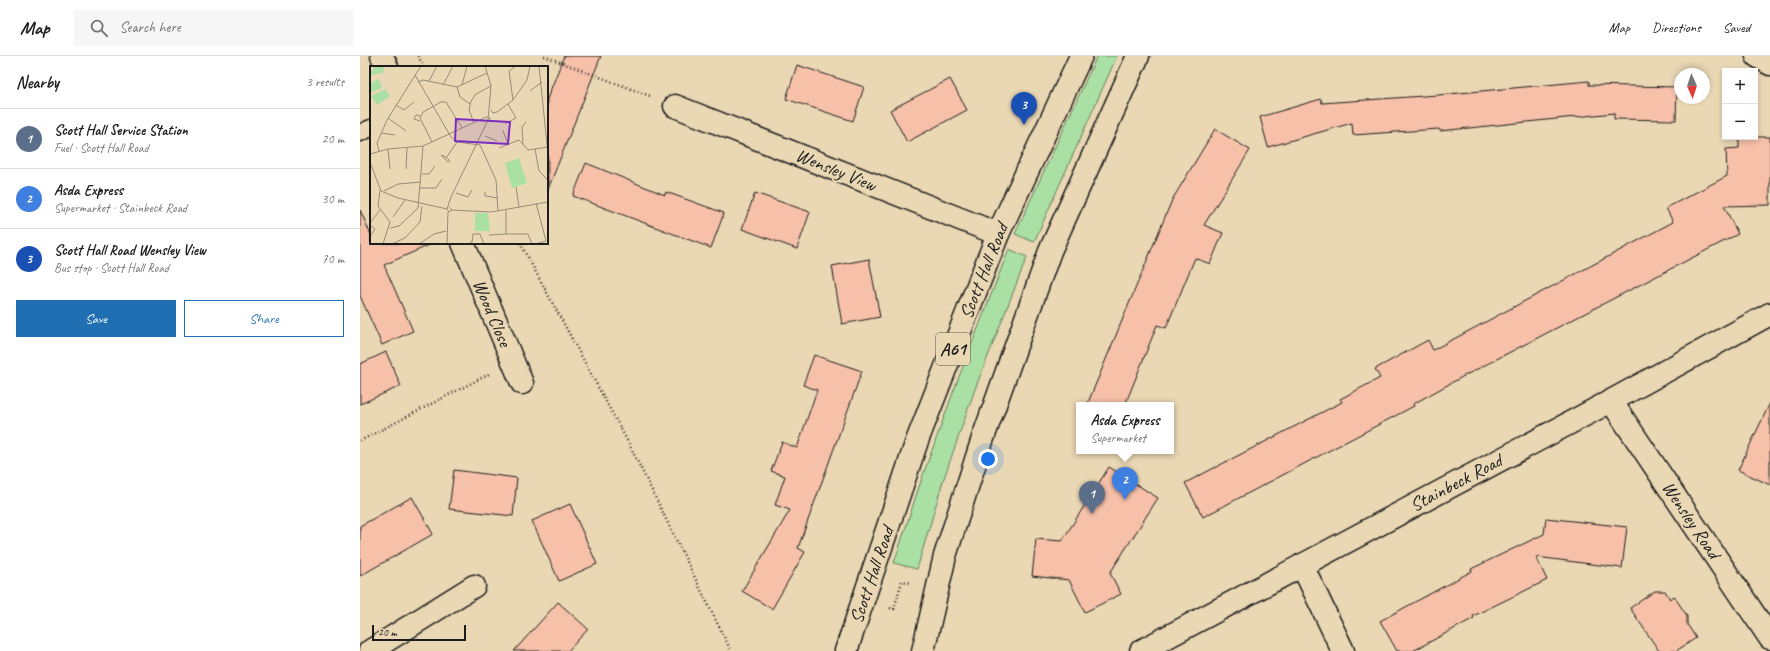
<!DOCTYPE html>
<html lang="en">
<head>
<meta charset="utf-8">
<style>
  :root { --surface:#fff; --page:#f6f6f6; --text:#202124; --muted:#757577; --line:#e0e0e0; --accent:#1f6fb2 }
  body { margin:0; font-family:Caveat,sans-serif; background:var(--page); color:var(--text) }
  .controls { position:absolute; right:12px; top:12px; display:grid; overflow:hidden; border-radius:0px; box-shadow:0 2px 6px #0003 }
  .controls button { width:36px; height:36px; display:grid; place-items:center; padding:0; border:0; border-bottom:1px solid var(--line); background:var(--surface); color:var(--text); font:20px sans-serif }
  .compass { position:absolute; left:1314px; top:12px; width:36px; height:36px; border-radius:50%; background:var(--surface); box-shadow:0 2px 6px #0003; rotate:177deg }
  .scale { position:absolute; left:12px; bottom:10px; width:94px; box-sizing:border-box; padding-left:4px; border:2px solid #1c1c1c; border-top:0; font-size:11px; line-height:14px; white-space:nowrap; color:#1c1c1c; -webkit-text-stroke:3px #ead7b4; paint-order:stroke }
  .you { position:absolute; left:628px; top:403px; width:14px; height:14px; margin:-10px; border:3px solid #fff; border-radius:50%; background:#1a73e8; box-shadow:0 0 0 6px #1a73e833 }
  .badge { display:grid; place-items:center; width:26px; height:26px; border-radius:50%; background:var(--accent); color:#fff; font-size:13px; font-weight:700 }
  .pin { position:absolute; translate:-50% -33px; filter:drop-shadow(0 1px 2px #0008) }
  .pin::after { content:''; position:absolute; top:21px; width:14px; height:12px; background:inherit; clip-path:polygon(0 0,100% 0,50% 100%) }
  .popup { position:absolute; left:716px; top:346px; width:98px; height:52px; box-sizing:border-box; display:grid; place-content:center; border-radius:0px; background:var(--surface); filter:drop-shadow(0 1px 3px #0005); font-size:13px; white-space:nowrap; color:var(--muted) }
  .popup b { font-size:15px; color:var(--text) }
  .popup::after { content:''; position:absolute; left:50%; top:100%; margin-left:-8px; border:8px solid transparent; border-top-color:var(--surface) }
  .list { margin:0; padding:0; list-style:none }
  h2 { display:flex; justify-content:space-between; align-items:center; height:52px; margin:0; padding:0 16px; font-size:17px }
  h2 small { font-size:13px; font-weight:400; color:var(--muted) }
  .list li { display:grid; grid-template-columns:26px 1fr auto; gap:12px; align-items:center; box-sizing:border-box; height:60px; padding:0 16px; border-top:1px solid var(--line) }
  .list b { display:block; font-size:15px; white-space:nowrap }
  .list p { margin:0; font-size:13px; white-space:nowrap; color:var(--muted) }
  .list em { font-size:13px; font-style:normal; color:var(--muted) }
  .actions { display:flex; gap:8px; padding:12px 16px }
  .actions a { flex:1; padding:9px 0; border:1px solid var(--accent); border-radius:0px; text-align:center; font-size:14px; color:var(--accent) }
  .actions .main { background:var(--accent); color:#fff }
  .icon { flex:none; width:22px; height:22px; fill:none; stroke:currentColor; stroke-width:2; stroke-linecap:round; stroke-linejoin:round }
  .map { position:relative; flex:none; width:1410px; height:595px; overflow:hidden }
  header { display:flex; align-items:center; gap:24px; box-sizing:border-box; height:56px; padding:0 20px; background:var(--surface); border-bottom:1px solid var(--line) }
  header strong { font-size:19px }
  nav { display:flex; gap:22px; margin-inline-start:auto; font-size:14px }
  .search { width:280px; height:36px; background:var(--page); display:flex; align-items:center; gap:10px; box-sizing:border-box; padding:0 14px; border-radius:0px; color:var(--muted); font-size:15px }
  main { display:flex }
  aside { flex:1; background:var(--surface) }
  .map>svg:first-child { display:block }
  .green { fill:#aae0a3; stroke:#637e60 }
  .building { fill:#f6c0a9; stroke:#1c1c1c }
  .lines { fill:none; stroke-linecap:round; stroke-linejoin:round }
  .service-casing { stroke:#1c1c1c; stroke-width:19 }
  .minor-casing { stroke:#1c1c1c; stroke-width:25 }
  .tertiary-casing { stroke:#1c1c1c; stroke-width:25 }
  .trunk-casing { stroke:#1c1c1c; stroke-width:25 }
  .path { stroke:#1c1c1c; stroke-width:2.5; stroke-dasharray:1 3; stroke-linecap:butt }
  .service { stroke:#ead7b4; stroke-width:16 }
  .minor { stroke:#ead7b4; stroke-width:22 }
  .tertiary { stroke:#ead7b4; stroke-width:22 }
  .trunk { stroke:#ead7b4; stroke-width:22 }
  .labels { text-anchor:middle; dominant-baseline:central; stroke-width:4; stroke-linejoin:round; paint-order:stroke }
  .shield { fill:#ead7b4; stroke:#5a544a; stroke-width:1 }
  .shield-label { font-size:18px; font-weight:bold; fill:#1c1c1c }
  .street-label { font-size:19px; fill:#1c1c1c; stroke:#ead7b4 }
  .inset-road { fill:none; stroke:#988c77; stroke-width:1 }
  .view { fill:#7b2cbf; fill-opacity:0.15; stroke:#7b2cbf; stroke-width:2 }
  .inset-edge { fill:none; stroke:#1c1c1c; stroke-width:2 }
</style>
</head>
<body>
<header>
<strong>Map</strong>
<div class="search"><svg class="icon" aria-label="search" viewBox="0 0 24 24"><circle cx="10" cy="10" r="6"/><path d="M15 15l6 6"/></svg>Search here</div>
<nav><a>Map</a><a>Directions</a><a>Saved</a></nav>
</header>
<main>
<aside>
<h2>Nearby<small>3 results</small></h2>
<ul class="list">
<li><span class="badge" style="background:#5c6f8a">1</span><div><b>Scott Hall Service Station</b><p>Fuel · Scott Hall Road</p></div><em>20 m</em></li>
<li><span class="badge" style="background:#3f7fe0">2</span><div><b>Asda Express</b><p>Supermarket · Stainbeck Road</p></div><em>30 m</em></li>
<li><span class="badge" style="background:#1a4fb4">3</span><div><b>Scott Hall Road Wensley View</b><p>Bus stop · Scott Hall Road</p></div><em>70 m</em></li>
</ul>
<div class="actions"><a class="main">Save</a><a>Share</a></div>
</aside>
<div class="map">
<svg width="1410" height="595" viewBox="0 0 1410 595">
  <rect width="100%" height="100%" fill="#ead7b4"/>
  <filter id="ink" filterUnits="userSpaceOnUse"><feTurbulence type="fractalNoise" baseFrequency=".025" numOctaves="2"/><feDisplacementMap in="SourceGraphic" scale="8" xChannelSelector="R" yChannelSelector="G"/><feConvolveMatrix kernelMatrix="1 2 1 2 8 2 1 2 1" color-interpolation-filters="sRGB"/></filter>
  <g filter="url(#ink)">
    <g class="green">
      <polygon points="737,0 757,0 674,186 655,178"/>
      <polygon points="649,193 667,201 615,333 583,425 557,513 534,507 563,419 597,326"/>
    </g>
    <g class="building">
      <polygon points="204,0 241,0 188,133 187,43"/>
      <polygon points="437,9 504,31 493,65 426,43"/>
      <polygon points="590,23 607,54 547,86 530,54"/>
      <polygon points="1229,25 1229,29 1317,31 1316,64 1254,63 1254,57 1080,75 1079,73 993,79 992,67 908,91 900,61 961,43 962,47 1078,39"/>
      <polygon points="855,73 890,94 844,169 863,177 850,208 835,202 806,272 797,269 765,349 727,349 812,144"/>
      <polygon points="1379,81 1410,81 1410,149 1364,150 1378,178 1100,322 1053,348 1054,350 843,461 825,427 982,346 980,343 1020,322 1015,313 1068,284 1073,294 1313,166 1306,152 1367,120 1366,93 1379,92"/>
      <polygon points="226,107 305,139 306,136 364,157 351,192 213,140"/>
      <polygon points="395,137 450,156 437,193 382,173"/>
      <polygon points="0,154 11,179 11,187 74,187 24,209 53,275 22,289 0,240"/>
      <polygon points="509,203 520,261 482,268 472,210"/>
      <polygon points="26,296 41,330 0,348 0,308"/>
      <polygon points="454,299 502,315 438,492 445,496 412,553 382,535 430,454 415,449 425,420 411,415 422,386 437,392 457,334 443,329"/>
      <polygon points="1410,347 1410,429 1378,414"/>
      <polygon points="749,411 798,442 750,517 761,538 725,556 709,524 672,520 676,483 702,485"/>
      <polygon points="94,414 157,422 153,460 89,453"/>
      <polygon points="52,441 73,478 0,520 0,470"/>
      <polygon points="210,448 237,508 199,525 172,465"/>
      <polygon points="1186,462 1267,471 1262,512 1176,501 1187,524 1113,560 1114,562 1053,595 1037,595 1020,565 1112,515 1111,513 1184,478"/>
      <polygon points="1295,535 1305,535 1310,543 1314,540 1327,560 1327,568 1336,582 1316,595 1299,595 1270,552"/>
      <polygon points="198,546 228,573 208,595 154,595"/>
    </g>
    <g class="lines">
      <g class="service-casing">
        <polyline id="service" points="0,77 11,72"/>
      </g>
      <g class="minor-casing">
        <g id="minor">
          <polyline points="22,0 27,11"/>
          <polyline points="1397,0 1410,8"/>
          <polyline points="315,50 638,178"/>
          <polyline points="103,187 162,327"/>
          <polyline points="1251,345 1410,582"/>
          <polyline points="942,509 983,595"/>
          <polyline points="10,595 114,530"/>
        </g>
      </g>
      <g class="tertiary-casing">
        <polyline id="tertiary" points="781,595 1251,345 1410,258"/>
      </g>
      <g class="trunk-casing">
        <g id="trunk">
          <polyline points="486,595 557,385 638,178 721,0"/>
          <polyline points="563,595 585,500 623,382 690,195 778,0"/>
        </g>
      </g>
      <g class="path">
        <polyline points="58,0 64,11"/>
        <polyline points="184,0 290,40"/>
        <polyline points="160,187 269,388 371,595"/>
        <polyline points="0,385 129,318"/>
        <polyline points="530,552 534,553 542,525 551,527"/>
      </g>
      <use href="#service" class="service"/>
      <use href="#minor" class="minor"/>
      <use href="#tertiary" class="tertiary"/>
      <use href="#trunk" class="trunk"/>
    </g>
  </g>
  <g class="labels">
    <rect class="shield" x="576" y="277" width="34" height="32" rx="3"/>
    <g class="shield-label">
      <text x="593" y="293">A61</text>
    </g>
    <g class="street-label">
      <text transform="translate(476 114) rotate(22)">Wensley View</text>
      <text transform="translate(624 215) rotate(-68)">Scott Hall Road</text>
      <text transform="translate(132 257) rotate(67)">Wood Close</text>
      <text transform="translate(1096 427) rotate(-28)">Stainbeck Road</text>
      <text transform="translate(1331 464) rotate(56)">Wensley Road</text>
      <text transform="translate(512 519) rotate(-71)">Scott Hall Road</text>
    </g>
  </g>
  <g transform="translate(10 10)">
    <rect width="178" height="178" fill="#ead7b4"/>
    <path d="M14,0L13,7L0,9L4,1ZM9,13L12,22L0,27V17ZM15,23L20,30L7,39L1,30ZM149,92L157,117L142,122L135,97ZM105,147H118L120,165H105Z" fill="#aae0a3"/>
    <path class="inset-road" d="M169,0L178,88M45,9L81,71L87,76L110,79L126,114L128,145M59,15L67,0M48,16L53,14L87,21L117,7M73,19L83,0M92,19L97,0M87,21L90,31L100,38M160,25L172,16M143,34L139,5L146,0M26,39L34,44L44,36M121,44L123,47L127,46L143,34L157,14L160,0M50,50L46,49L44,53L50,55M18,52L36,65M104,57L99,44L101,35L106,28L121,20M135,58L146,52L138,38M133,65L138,78M11,67L25,69M115,70L127,75M62,76L50,52L53,46L71,36H76L92,62M153,78L152,61L156,56M129,82L149,74L158,84L178,81M18,83L20,103M165,83L169,105L178,114M9,85L7,77L17,54L51,0M0,88L18,83L53,80L116,51H119L121,55M71,89L76,91L80,95L78,96ZM76,92L87,76M0,96L11,125L28,132L77,143M36,103L37,82M52,108H59L65,100M146,121L149,141M50,122H66L72,113M10,124L8,140L20,156L13,178M14,125L28,118L51,116M115,126V130L128,132M86,127L98,131L102,124M79,141L82,144L79,146L77,143L81,131L118,54L121,20L115,0M136,143V168H158L162,178M82,144L121,146L178,136M23,151L35,134M0,157L10,144M0,159L5,163L1,169M20,162L29,160L48,142L53,80M119,169L136,168M100,176H102L103,168H110L114,178M22,178L35,172L50,156L52,140M49,178L64,168L76,165M77,178L78,146M165,178L176,175L166,137"/>
    <path class="view" d="M86,53L140,56L138,78L85,75Z"/>
    <rect width="178" height="178" class="inset-edge"/>
  </g>
</svg>
<div class="controls">
<button>+</button>
<button>−</button>
</div>
<svg class="compass" viewBox="-18 -18 36 36"><path d="M0-13l5 13h-10z" fill="#e53935"/><path d="M0 13l5-13h-10z" fill="#757577"/></svg>
<div class="scale">20 m</div>
<div class="you"></div>
<div class="pin badge" style="left:732px;top:458px;background:#5c6f8a">1</div>
<div class="pin badge" style="left:765px;top:444px;background:#3f7fe0">2</div>
<div class="popup"><b>Asda Express</b>Supermarket</div>
<div class="pin badge" style="left:664px;top:69px;background:#1a4fb4">3</div>
</div>
</main>
</body>
</html>
